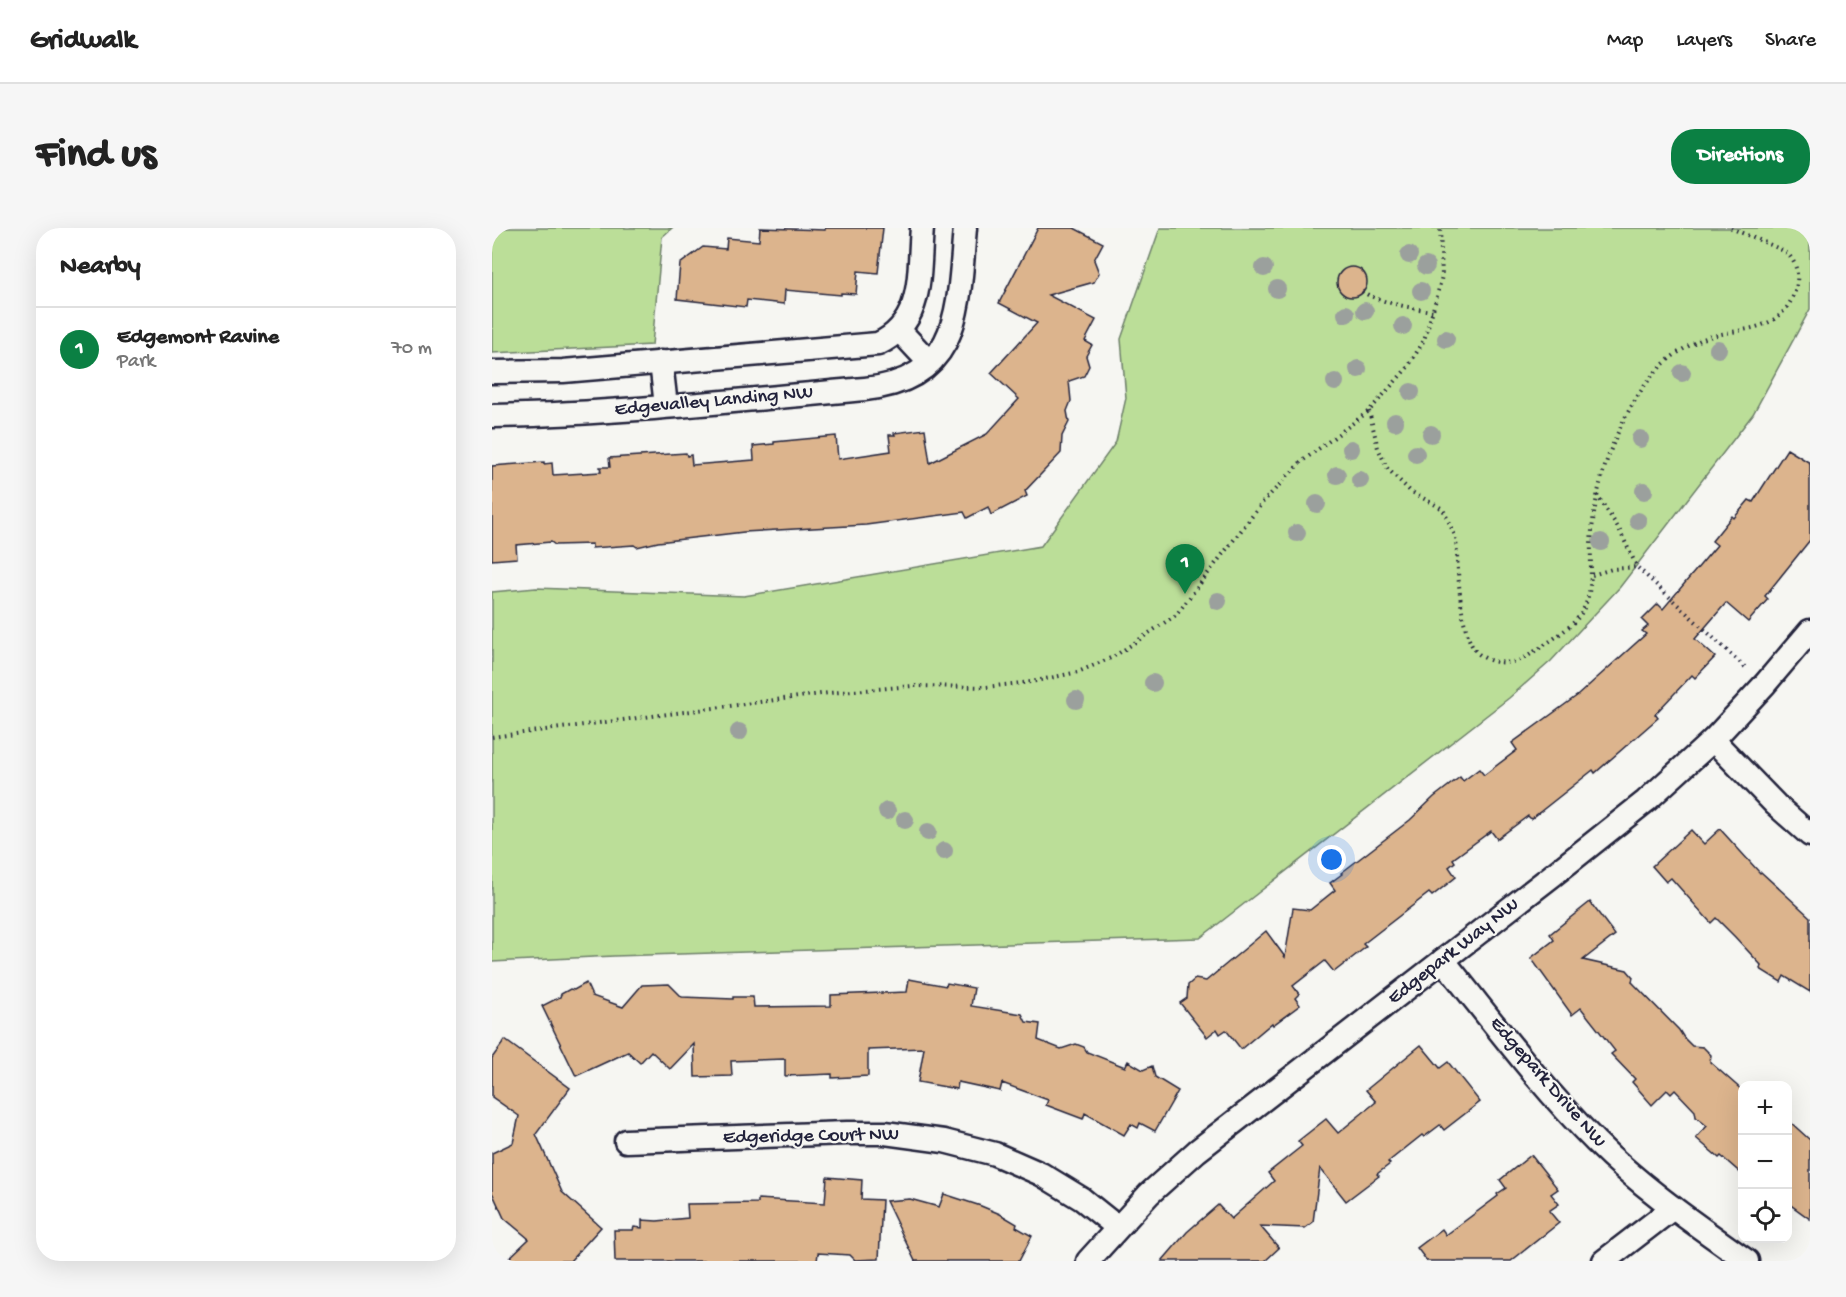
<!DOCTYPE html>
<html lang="en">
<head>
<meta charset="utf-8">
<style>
  :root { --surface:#fff; --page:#f6f6f6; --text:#222; --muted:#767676; --line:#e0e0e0; --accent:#0b8043 }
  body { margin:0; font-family:"Gochi Hand",sans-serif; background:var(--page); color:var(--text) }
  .controls { position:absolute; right:18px; bottom:18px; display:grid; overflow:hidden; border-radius:12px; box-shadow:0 6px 24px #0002 }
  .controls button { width:54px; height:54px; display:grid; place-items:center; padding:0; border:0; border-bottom:2px solid var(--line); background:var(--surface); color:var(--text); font:30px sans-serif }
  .you { position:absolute; left:840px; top:632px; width:21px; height:21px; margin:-15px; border:4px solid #fff; border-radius:50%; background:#1a73e8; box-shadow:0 0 0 9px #1a73e833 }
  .badge { display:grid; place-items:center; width:39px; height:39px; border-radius:50%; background:var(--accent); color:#fff; font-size:20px; font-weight:700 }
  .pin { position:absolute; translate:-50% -50px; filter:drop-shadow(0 2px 3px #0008) }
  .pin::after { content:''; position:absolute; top:32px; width:21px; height:18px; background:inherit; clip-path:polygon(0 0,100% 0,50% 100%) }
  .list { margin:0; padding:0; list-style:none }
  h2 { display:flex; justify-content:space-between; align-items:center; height:78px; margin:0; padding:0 24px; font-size:26px }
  h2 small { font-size:20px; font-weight:400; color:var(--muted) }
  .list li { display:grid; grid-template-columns:39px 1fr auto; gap:18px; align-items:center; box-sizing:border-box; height:84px; padding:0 24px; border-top:2px solid var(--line) }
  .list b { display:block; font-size:22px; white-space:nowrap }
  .list p { margin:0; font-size:20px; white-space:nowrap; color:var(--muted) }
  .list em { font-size:20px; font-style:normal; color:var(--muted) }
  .icon { flex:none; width:33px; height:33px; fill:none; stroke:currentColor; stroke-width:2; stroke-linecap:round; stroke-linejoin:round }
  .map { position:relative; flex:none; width:1318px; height:1033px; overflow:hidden; border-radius:24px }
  header { display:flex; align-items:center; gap:36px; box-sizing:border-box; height:84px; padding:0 30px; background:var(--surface); border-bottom:2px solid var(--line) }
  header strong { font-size:28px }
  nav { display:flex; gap:33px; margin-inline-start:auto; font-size:21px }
  .intro { display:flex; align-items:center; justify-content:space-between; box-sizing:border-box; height:144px; padding:0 36px }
  h1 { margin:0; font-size:42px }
  .button { padding:15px 27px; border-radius:24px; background:var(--accent); color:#fff; font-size:21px; font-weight:700 }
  main { display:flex; gap:36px; padding:0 36px }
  aside { flex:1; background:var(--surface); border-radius:24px; box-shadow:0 6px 24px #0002 }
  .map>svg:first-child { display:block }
  .green { fill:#bbde98; stroke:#6e806a; stroke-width:1.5 }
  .building { fill:#dcb48d; stroke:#22223b; stroke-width:1.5 }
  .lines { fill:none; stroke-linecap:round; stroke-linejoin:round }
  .minor-casing { stroke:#22223b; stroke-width:27 }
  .path { stroke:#22223b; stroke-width:4; stroke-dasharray:1.5 4.5; stroke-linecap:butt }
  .minor { stroke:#f6f6f2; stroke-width:22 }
  .tree { fill:#9ba09d }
  .labels { text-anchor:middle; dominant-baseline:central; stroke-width:4.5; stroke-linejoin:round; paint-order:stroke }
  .street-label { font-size:20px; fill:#22223b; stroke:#f6f6f2 }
</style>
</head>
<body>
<header>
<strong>Gridwalk</strong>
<nav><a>Map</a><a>Layers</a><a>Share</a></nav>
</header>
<div class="intro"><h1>Find us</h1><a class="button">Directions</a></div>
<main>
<aside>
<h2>Nearby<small></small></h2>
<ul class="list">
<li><span class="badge">1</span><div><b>Edgemont Ravine</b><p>Park</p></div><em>70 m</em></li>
</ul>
</aside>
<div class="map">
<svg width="1318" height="1033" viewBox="0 0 1318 1033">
  <rect width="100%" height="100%" fill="#f6f6f2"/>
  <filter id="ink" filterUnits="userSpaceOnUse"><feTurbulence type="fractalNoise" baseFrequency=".0167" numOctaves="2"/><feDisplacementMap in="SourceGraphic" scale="12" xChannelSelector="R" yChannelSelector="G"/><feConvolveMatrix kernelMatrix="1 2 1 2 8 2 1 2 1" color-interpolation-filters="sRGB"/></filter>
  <g filter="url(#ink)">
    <g class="green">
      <polygon points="0,0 180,0 170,9 160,117 0,125"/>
      <polygon points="668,0 1318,0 1318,81 1261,186 1128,359 1059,433 1017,470 708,710 122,728 0,734 0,364 44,360 252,368 549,318 624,214 634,170 629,111"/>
    </g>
    <g class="building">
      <polygon points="268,0 333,2 333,0 391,0 386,45 366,43 364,66 349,65 349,67 293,62 292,76 255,72 254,79 185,71 188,36 211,19 234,21 235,10 267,13"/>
      <polygon points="546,0 582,0 611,15 602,32 607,45 602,54 556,67 604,92 593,113 600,117 594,128 597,138 592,148 577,153 579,173 575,183 577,194 570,208 569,225 533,263 535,268 499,287 496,279 475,290 472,284 374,297 252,304 166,314 145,319 142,317 100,320 100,316 63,317 59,314 24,317 25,330 0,332 0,238 52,234 52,236 60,235 61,247 109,244 108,239 118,239 117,230 194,225 195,228 199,227 200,237 262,232 261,218 282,216 282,214 344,208 346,231 399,223 397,207 403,207 402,205 433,201 438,235 495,206 527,171 499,145 545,95 507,75"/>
      <circle cx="860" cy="54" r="15"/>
      <polygon points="1295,221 1318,235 1318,312 1273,368 1276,371 1256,394 1234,375 1203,411 1223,429 1203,450 1200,447 1163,486 1166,490 1103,545 1101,542 1039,591 1036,588 1005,611 999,603 961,631 963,634 957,639 964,649 940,668 937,665 871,716 874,719 842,744 833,733 801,758 807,766 803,770 808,777 781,797 780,795 749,821 734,802 728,806 725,801 715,809 688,775 695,770 696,757 703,751 714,753 774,703 793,729 801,680 818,682 843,662 838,655 850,646 849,645 918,592 942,569 968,549 971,553 987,541 992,547 1025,522 1020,515 1086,467 1154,406 1150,403 1156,398 1150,392 1166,376 1171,381 1225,317 1220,313 1240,288 1242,290 1257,272 1261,274"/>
      <polygon points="1228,601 1268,645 1269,644 1318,689 1318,764 1292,748 1289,754 1268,741 1269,737 1243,709 1224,690 1219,695 1179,650 1174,654 1160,638 1199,602 1212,616"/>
      <polygon points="1098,674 1123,707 1091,732 1135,742 1141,749 1140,754 1187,802 1192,810 1200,818 1211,819 1219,827 1218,834 1251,863 1251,947 1229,928 1227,930 1204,910 1215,898 1204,889 1203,883 1183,862 1179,866 1175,862 1160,877 1140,854 1143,851 1119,826 1123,823 1089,780 1080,787 1039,730 1062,712 1058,706"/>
      <polygon points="417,751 454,758 455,755 482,760 479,778 530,786 534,794 548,796 546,812 569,821 584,816 592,819 595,824 633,839 636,833 651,842 660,838 663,849 686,863 663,903 648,895 646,900 639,896 632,907 593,885 591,891 554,877 556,872 510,855 508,863 466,854 465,861 426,854 432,820 376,822 376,848 340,850 340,846 293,848 293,831 239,833 240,848 203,849 202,816 178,841 159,823 148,835 136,824 84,848 50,778 68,769 69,766 78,761 82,762 94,755 100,768 131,779 150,757 177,756 190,769 241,771 241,769 261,769 262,779 339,778 339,767 415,764"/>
      <polygon points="13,812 78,860 44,906 70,964 109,999 78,1033 14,1033 37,1011 12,990 0,964 0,925 21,915 27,888 0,869 0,830"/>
      <polygon points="929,817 948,840 956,834 988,874 952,902 948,897 932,909 930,907 896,934 898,936 885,946 887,948 854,973 828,940 821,994 813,1000 768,998 787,1020 773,1033 670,1033 695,1004 726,977 739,991 782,953 776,945 810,918 806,913 834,891 846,905 884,874 874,862"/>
      <polygon points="1296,892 1318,912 1318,991 1296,975"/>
      <polygon points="1039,927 1066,961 1059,966 1067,976 1057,983 1067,995 1019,1033 935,1033 925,1020 950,1001 954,1007 1006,968 1005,966 1014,960 1008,952"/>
      <polygon points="335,949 370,952 369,971 390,972 387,1031 363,1032 358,1027 326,1025 325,1033 123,1033 122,1002 141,1002 142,999 150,1000 150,992 165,993 196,990 195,976 266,975 266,971 333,975"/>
      <polygon points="452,966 489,978 508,986 525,996 524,999 540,1008 527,1033 423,1033 394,973 418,971 447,979"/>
    </g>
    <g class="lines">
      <g class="minor-casing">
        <g id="minor">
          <polyline points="408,103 437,134"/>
          <polyline points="169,134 174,178"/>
          <path d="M0,144L71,143L386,116C433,94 426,45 430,0"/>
          <path d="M0,188C125,186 249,172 373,161C471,151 466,77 473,0"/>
          <polyline points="1221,512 1284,577 1318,607"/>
          <path d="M951,732C1001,794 1048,858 1104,914C1150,960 1203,996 1255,1033"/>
          <polyline points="134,913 355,905 393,905 452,913 503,926 549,946 590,971 625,999"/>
          <polyline points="596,1033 657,966 705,923 1061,647 1154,573 1221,512 1273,456 1318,403"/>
          <polyline points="1112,1033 1181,980"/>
        </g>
      </g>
      <g class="path">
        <path d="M870,63C884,74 924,81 941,83"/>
        <path d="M877,183L886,220L895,240L918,263L951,281L964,310C966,338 967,399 982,421C987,428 997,433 1006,434C1021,436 1031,432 1043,423C1057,414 1084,397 1091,382C1102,360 1098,339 1099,316C1102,256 1123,195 1160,148C1173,132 1192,119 1211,111C1246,98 1290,108 1304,60C1307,49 1305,35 1296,26C1287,19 1251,6 1239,0"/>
        <polyline points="1105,267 1127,301 1145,339 1255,441"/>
        <polyline points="1100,347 1120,341 1145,339"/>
        <polyline points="0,509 337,465 420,458 494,459 539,454 586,444 621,429 684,387 771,274 809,234 877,183 916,139 932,112 945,68 950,48 948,0"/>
      </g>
      <use href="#minor" class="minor"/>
    </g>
    <g class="tree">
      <circle cx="917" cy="27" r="9"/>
      <circle cx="934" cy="38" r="9"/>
      <circle cx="772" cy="40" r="9"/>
      <circle cx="785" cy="61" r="9"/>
      <circle cx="929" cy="63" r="9"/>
      <circle cx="873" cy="83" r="9"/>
      <circle cx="854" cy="86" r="9"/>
      <circle cx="911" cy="98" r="9"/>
      <circle cx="954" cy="111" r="9"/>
      <circle cx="1226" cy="121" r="9"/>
      <circle cx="866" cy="141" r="9"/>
      <circle cx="1190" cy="145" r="9"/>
      <circle cx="843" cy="154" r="9"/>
      <circle cx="919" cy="164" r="9"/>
      <circle cx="903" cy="194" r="9"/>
      <circle cx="939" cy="206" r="9"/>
      <circle cx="1148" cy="211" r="9"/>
      <circle cx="859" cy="221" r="9"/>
      <circle cx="924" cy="226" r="9"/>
      <circle cx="845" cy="247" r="9"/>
      <circle cx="868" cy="252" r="9"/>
      <circle cx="1152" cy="263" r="9"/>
      <circle cx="825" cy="276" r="9"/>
      <circle cx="1146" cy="293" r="9"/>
      <circle cx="805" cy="305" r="9"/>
      <circle cx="1109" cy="314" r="9"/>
      <circle cx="726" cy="373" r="9"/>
      <circle cx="661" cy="455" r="9"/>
      <circle cx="584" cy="472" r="9"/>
      <circle cx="247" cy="504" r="9"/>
      <circle cx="395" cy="583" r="9"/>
      <circle cx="413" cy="592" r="9"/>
      <circle cx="436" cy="604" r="9"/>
      <circle cx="452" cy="623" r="9"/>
    </g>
  </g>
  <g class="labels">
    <g class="street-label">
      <text transform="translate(222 174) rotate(-5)">Edgevalley Landing NW</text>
      <text transform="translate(962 724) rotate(-38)">Edgepark Way NW</text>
      <text transform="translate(1055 855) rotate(49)">Edgepark Drive NW</text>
      <text transform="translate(319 909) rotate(-1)">Edgeridge Court NW</text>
    </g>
  </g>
</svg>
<div class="controls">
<button>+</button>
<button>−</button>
<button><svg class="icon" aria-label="locate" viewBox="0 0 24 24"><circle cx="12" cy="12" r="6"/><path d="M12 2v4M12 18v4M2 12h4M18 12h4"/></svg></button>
</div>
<div class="you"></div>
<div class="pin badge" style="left:693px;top:366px">1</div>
</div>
</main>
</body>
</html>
